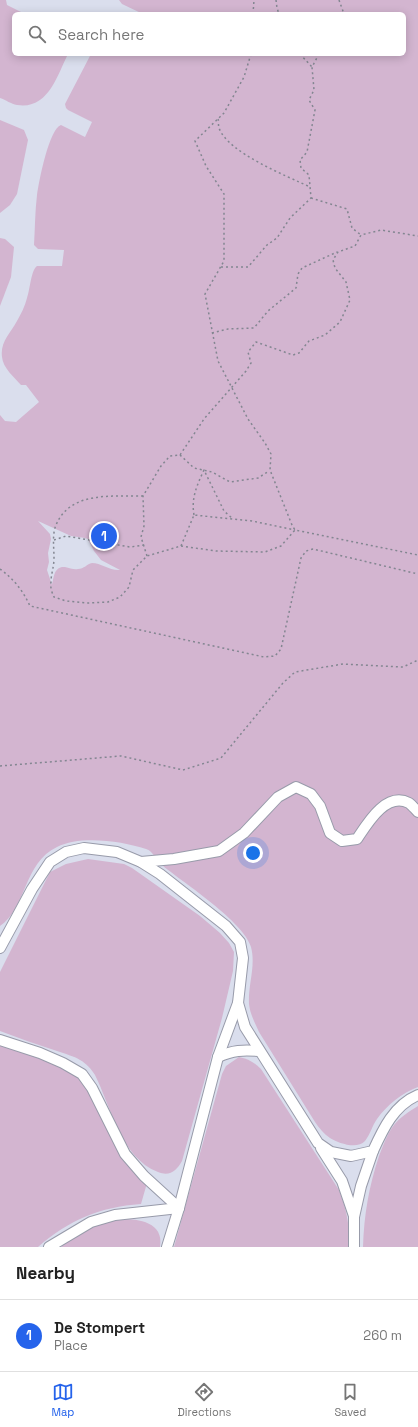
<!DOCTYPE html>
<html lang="en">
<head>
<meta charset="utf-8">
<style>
  :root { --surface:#fff; --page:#f6f6f6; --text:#222; --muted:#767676; --line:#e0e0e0; --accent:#2563eb }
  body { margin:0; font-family:"Space Grotesk",sans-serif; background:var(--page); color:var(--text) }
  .you { position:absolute; left:253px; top:853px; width:14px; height:14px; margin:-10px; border:3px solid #fff; border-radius:50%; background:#1a73e8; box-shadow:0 0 0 6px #1a73e833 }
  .badge { display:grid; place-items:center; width:26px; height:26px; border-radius:50%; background:var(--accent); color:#fff; font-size:13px; font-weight:700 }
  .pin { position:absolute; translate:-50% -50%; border:2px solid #fff; box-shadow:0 1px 4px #0006 }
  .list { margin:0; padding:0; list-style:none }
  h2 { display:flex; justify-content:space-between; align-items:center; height:52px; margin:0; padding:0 16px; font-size:17px }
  h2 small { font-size:13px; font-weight:400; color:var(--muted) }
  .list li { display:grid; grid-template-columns:26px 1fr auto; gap:12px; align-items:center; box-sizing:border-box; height:72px; padding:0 16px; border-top:1px solid var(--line) }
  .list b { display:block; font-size:15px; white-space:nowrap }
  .list p { margin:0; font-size:13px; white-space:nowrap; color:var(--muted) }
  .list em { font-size:13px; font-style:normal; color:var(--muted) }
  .icon { flex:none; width:22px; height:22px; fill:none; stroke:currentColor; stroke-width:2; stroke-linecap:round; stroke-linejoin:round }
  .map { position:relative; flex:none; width:418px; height:1247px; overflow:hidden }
  .search { position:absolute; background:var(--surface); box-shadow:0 2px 10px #0003; left:12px; right:12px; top:12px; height:44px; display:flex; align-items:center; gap:10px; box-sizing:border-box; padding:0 14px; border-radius:6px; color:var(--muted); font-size:15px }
  .sheet { height:124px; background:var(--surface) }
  nav { display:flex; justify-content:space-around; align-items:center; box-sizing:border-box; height:56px; border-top:1px solid var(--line); background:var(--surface); font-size:11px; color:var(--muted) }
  nav a { display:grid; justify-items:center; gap:2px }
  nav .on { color:var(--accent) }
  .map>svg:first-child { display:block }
  .green { fill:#d3b5d0; fill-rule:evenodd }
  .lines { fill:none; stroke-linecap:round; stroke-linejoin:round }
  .minor-casing { stroke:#989baa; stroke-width:12 }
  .path { stroke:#838691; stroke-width:1.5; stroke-dasharray:2 3; stroke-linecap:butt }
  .minor { stroke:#fff; stroke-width:10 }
</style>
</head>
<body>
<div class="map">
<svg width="418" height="1247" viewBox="0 0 418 1247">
  <rect width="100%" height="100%" fill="#dadeed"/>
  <g class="green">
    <path d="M0,0H6L7,5L25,14H14V54H68C57,76 48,110 17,105C11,104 6,100 0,98Z"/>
    <path d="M119,0H418V1087C402,1093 387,1105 377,1119C372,1126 370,1135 365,1141C357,1150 338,1143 330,1138C324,1134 319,1128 315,1122L259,1032C255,1023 250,1014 249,1004C248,984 256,966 251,947C244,922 184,883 163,866C157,861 153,851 146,849C122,841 80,835 57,847C24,862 26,909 0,926V415L5,421L16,422L39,402L26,385H21C14,377 3,368 2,357C0,342 10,334 17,321C21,314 25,306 27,298C30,290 31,270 37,266H62L64,250L38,249L34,245C35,228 35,211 37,195C39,181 49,129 61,125L85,137L92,122L68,110L66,108L65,104L91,54H404V14H143L122,4ZM38,521L71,536L85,538L88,539L94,551L101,560L120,570C110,571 101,563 92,563C87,564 84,569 78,569C74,570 70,568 65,567C54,566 54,577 52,585L47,570L49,562L48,553L51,539L50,534Z"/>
    <polygon points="0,120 24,130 28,140 17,194 10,205 0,213"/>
    <polygon points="0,238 5,239 14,247 11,277 0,306"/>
    <path d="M88,859L124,864L132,868L200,916L220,933L229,943L234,952L233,971L222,1018L182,1161C177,1170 170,1177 158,1172C121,1158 111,1107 95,1075C92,1070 86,1063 80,1060C74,1056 65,1054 57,1051C38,1045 19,1038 0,1031V972L50,872L66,864Z"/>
    <path d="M0,1045L67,1068L77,1073L87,1087L99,1114L121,1154L147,1183L141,1204C100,1207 69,1220 38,1247H0Z"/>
    <path d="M239,1057C248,1059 254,1062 261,1069L339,1190C346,1208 351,1228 348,1247H174L222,1074L226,1066Z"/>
    <path d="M418,1106V1247H363C364,1215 369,1186 379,1156C383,1146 387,1134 394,1125C399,1118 410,1111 418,1106Z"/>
    <path d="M121,1219C139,1219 164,1222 160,1247H61C78,1231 99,1224 121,1219Z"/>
  </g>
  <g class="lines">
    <g class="minor-casing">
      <g id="minor">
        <path d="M141,862L174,859L219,851L244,833L278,797L296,787L311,794L320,806L330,833L342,841L357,839C367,824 386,791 409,803C412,805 415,809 418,812"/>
        <path d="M0,948L32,889L50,862L66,852L84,848L117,852L141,862L160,874L226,926L240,942L243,958L238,1003L245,1027L318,1143L331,1152L351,1156L373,1151C383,1129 394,1105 418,1095"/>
        <polyline points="0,1040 40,1053 63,1063 82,1074 92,1088 125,1154 144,1176 179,1208"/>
        <path d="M218,1057C233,1050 243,1050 259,1051"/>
        <polyline points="321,1148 342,1181 354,1216"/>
        <polyline points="49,1247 91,1222 115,1215 179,1208"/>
        <polyline points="167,1247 179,1208 218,1057 238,1003"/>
        <polyline points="354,1247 354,1217 361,1186 373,1151"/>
      </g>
    </g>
    <g class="path">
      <polyline points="276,0 277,8 279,14"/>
      <polyline points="339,0 344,14"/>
      <polyline points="253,14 254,0"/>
      <polyline points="251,54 244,77 224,113 195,141 206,166 224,194 224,261 205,294 218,361 248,419 265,443 271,454 270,470 292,525 295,530"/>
      <polyline points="300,54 312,67"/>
      <path d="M218,119C219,121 218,125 219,128C228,153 287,176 310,187"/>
      <polyline points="311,198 347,209 352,228 361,235"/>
      <polyline points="221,267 248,267 267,245 277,238 290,218 311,198 309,175 301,168 300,160 307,152 315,110 309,100 314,90 312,67 319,54"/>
      <polyline points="212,333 228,329 254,328 268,311 296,288 298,274 302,268 337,252"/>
      <polyline points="180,455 194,468 212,472 230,482 258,478 269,471"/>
      <path d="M143,496C113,497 71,490 56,525C52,534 54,548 54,558C54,567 51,574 51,582C50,587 52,593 54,597L66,601L87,603L108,602L120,597L129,587L133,570L147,556L181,546L216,551L265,552L281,546L295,530L418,555"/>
      <path d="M194,515C191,498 197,485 204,470L224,511L233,519"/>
      <polyline points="54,540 66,536 130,547 144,545"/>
      <polyline points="181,546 194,515 252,521 295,530"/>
      <polyline points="147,556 141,537 144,526 143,496 161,466 170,456 180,455 204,419 246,371 251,363 248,352 256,342 293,355 299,353 309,341 325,335 340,322 350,300 346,282 335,268 333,260 338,252 355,246 361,235 381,230 418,236"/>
      <path d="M0,569C14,579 23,591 30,606L264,657L275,656L281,649L301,558L306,551L313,549L418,574"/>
      <polyline points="0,766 121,756 183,770 221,758 283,683 295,672 343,664 403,667 418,660"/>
    </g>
    <use href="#minor" class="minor"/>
  </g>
</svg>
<div class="you"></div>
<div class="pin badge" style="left:104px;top:536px">1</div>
<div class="search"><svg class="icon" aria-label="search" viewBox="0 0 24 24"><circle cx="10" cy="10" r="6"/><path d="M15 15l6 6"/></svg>Search here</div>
</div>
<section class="sheet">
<h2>Nearby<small></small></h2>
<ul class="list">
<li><span class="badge">1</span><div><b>De Stompert</b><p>Place</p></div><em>260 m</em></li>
</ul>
</section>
<nav>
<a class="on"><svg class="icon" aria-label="map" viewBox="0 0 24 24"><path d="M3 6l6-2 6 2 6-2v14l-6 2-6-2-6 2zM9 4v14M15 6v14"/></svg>Map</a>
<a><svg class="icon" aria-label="directions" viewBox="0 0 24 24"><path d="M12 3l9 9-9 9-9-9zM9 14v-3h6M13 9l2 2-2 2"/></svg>Directions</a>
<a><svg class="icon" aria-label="saved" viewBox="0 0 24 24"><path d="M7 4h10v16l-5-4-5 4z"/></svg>Saved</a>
</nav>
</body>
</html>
